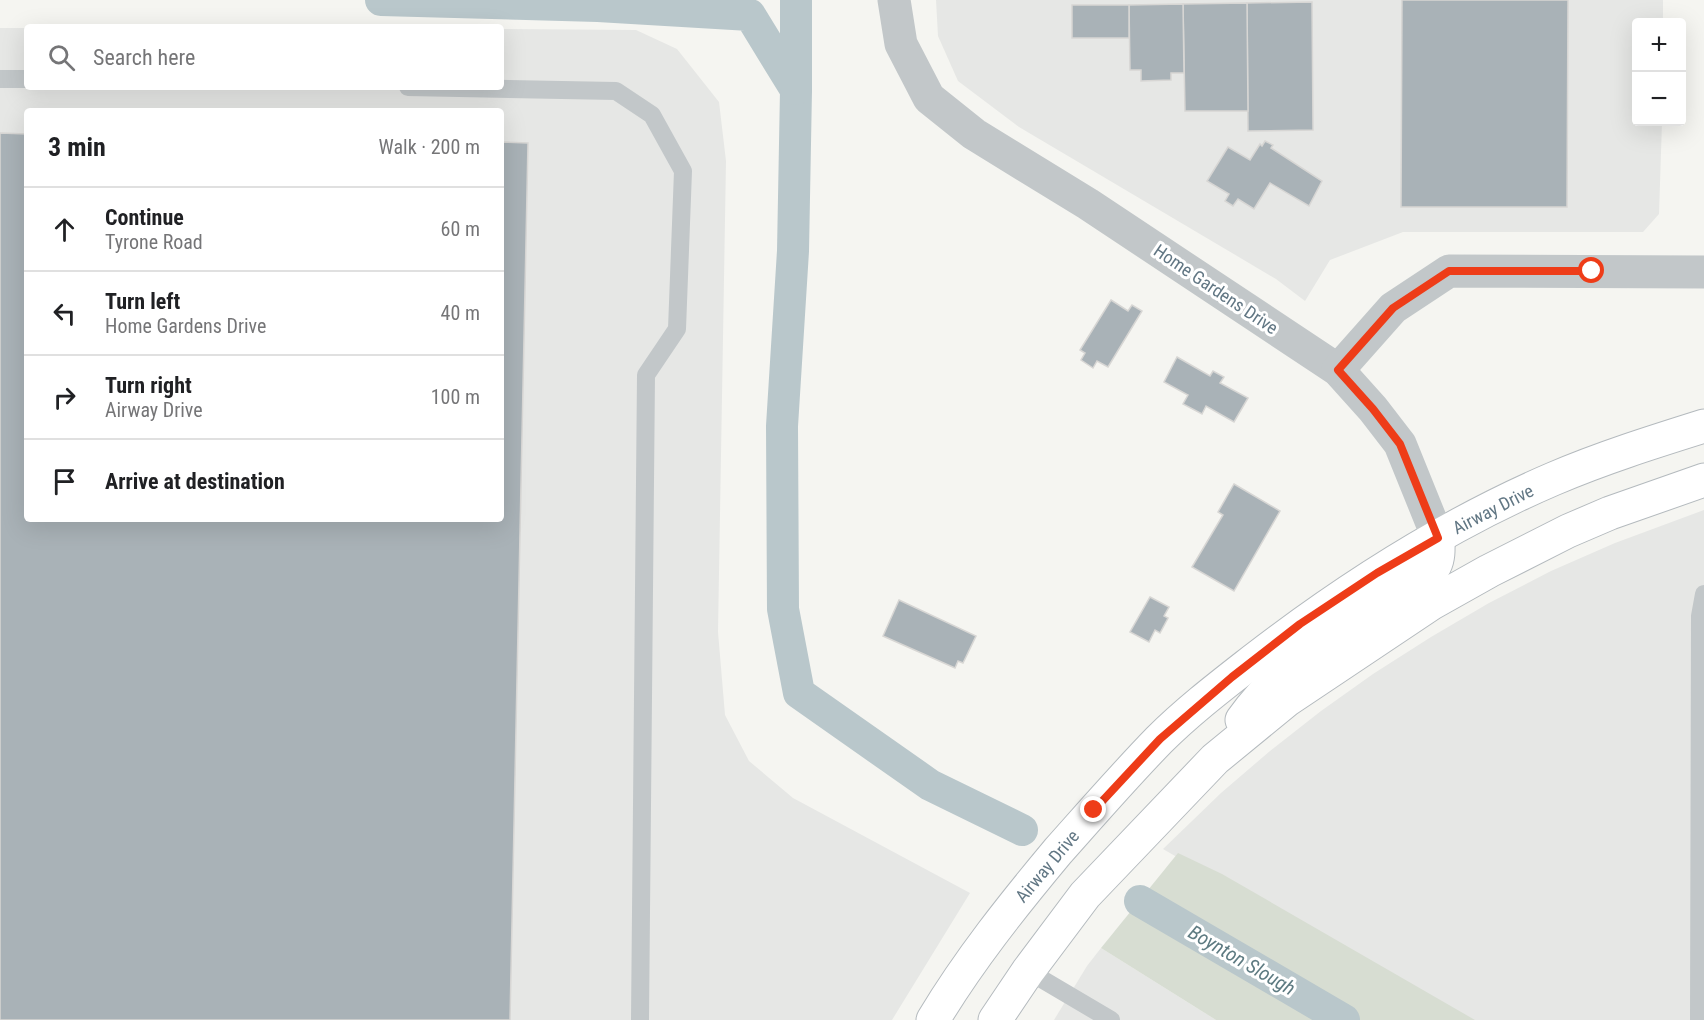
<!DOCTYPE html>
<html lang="en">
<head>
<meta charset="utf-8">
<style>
  :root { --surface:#fff; --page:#f2f2f2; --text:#202124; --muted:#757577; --line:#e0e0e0 }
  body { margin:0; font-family:"Roboto Condensed",sans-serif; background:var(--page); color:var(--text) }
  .controls { position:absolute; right:18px; top:18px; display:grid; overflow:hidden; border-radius:6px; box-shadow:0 6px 24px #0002 }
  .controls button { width:54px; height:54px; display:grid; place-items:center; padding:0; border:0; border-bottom:2px solid var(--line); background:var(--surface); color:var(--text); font:30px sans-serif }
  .stop { position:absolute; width:18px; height:18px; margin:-14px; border:4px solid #ee3c18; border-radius:50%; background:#fff }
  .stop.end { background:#ee3c18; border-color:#fff; box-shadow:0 2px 6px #0008 }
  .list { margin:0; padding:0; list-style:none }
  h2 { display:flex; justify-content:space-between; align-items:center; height:78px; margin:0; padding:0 24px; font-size:26px }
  h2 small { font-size:20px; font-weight:400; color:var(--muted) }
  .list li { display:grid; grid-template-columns:39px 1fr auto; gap:18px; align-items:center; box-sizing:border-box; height:84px; padding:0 24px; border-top:2px solid var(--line) }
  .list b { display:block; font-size:22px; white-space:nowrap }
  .list p { margin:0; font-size:20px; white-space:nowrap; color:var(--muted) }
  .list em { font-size:20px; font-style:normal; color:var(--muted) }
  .icon { flex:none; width:33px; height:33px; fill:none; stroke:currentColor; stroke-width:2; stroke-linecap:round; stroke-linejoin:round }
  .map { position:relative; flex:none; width:1704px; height:1020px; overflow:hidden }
  .search { position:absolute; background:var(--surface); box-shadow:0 6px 24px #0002; left:24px; top:24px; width:480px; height:66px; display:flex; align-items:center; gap:15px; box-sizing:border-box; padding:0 21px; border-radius:6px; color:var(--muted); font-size:22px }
  .panel { position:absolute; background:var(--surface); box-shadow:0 6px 24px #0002; left:24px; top:108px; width:480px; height:414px; border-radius:6px }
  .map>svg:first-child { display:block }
  .built { fill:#e6e7e5; fill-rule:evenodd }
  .green { fill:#d7ddd2 }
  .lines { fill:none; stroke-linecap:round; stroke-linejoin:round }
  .canal { stroke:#b9c7cb; stroke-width:32 }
  .building { fill:#a9b2b7; stroke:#d7d6d4; stroke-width:1.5 }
  .secondary-casing { stroke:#b4babe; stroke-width:35 }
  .lane { stroke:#c2c7c9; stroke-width:18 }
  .street { stroke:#c2c7c9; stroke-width:33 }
  .secondary { stroke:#fff; stroke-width:33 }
  .route { stroke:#ee3c18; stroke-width:8 }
  .labels { text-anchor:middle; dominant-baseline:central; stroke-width:6; stroke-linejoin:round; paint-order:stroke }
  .street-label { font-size:18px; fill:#627784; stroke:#fff }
  .water-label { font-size:20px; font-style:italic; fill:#5e7b82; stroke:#fff }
</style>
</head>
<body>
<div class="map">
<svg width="1704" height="1020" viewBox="0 0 1704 1020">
  <rect width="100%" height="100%" fill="#f5f5f1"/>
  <g class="built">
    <polygon points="936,0 1663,0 1663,22 1636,22 1636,122 1662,122 1659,214 1643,232 1403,232 1330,260 1305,301 1276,279 1019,127 958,81 938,36"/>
    <path d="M0,28H27V87H501V29L636,30L677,49L719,102L726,161L718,632L725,715L749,761L793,798L970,893L892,1020H0ZM27,111H501V519H27Z"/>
    <polygon points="1704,510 1704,1020 1429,1020 1213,878 1163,849 1221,793 1270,751 1321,711 1373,674 1431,637 1489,603 1551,571 1615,543"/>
    <polygon points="1101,948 1216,1020 1054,1020 1087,966"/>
  </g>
  <polygon class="green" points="1178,853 1222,874 1475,1020 1216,1020 1101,948"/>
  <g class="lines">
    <g class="canal">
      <polyline points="381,0 598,6 750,15 796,90 793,251 782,426 783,609 799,693 930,785 1022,830"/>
      <polyline points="796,0 796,89"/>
      <polyline points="1140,901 1344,1020"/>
    </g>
  </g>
  <g class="building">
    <polygon points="1402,0 1568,0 1567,207 1401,207"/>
    <polygon points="1312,2 1313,130 1248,131 1247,3"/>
    <polygon points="1247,3 1248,111 1185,111 1183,4"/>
    <polygon points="1183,4 1184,73 1171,73 1171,80 1141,81 1141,70 1130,70 1129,5"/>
    <rect x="1072" y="5" width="57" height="33"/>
    <polygon points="0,133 27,134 27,519 501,519 501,142 528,143 510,1020 0,1020"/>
    <polygon points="1265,141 1273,145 1271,148 1322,181 1309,206 1270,183 1254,209 1238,199 1233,206 1225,201 1229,194 1207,181 1228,147 1250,160 1260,144 1262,146"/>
    <polygon points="1111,300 1128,311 1132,305 1142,311 1108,367 1097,361 1093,368 1081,360 1085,353 1080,350"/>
    <polygon points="1177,357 1210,376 1213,371 1224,377 1220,383 1248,398 1234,422 1206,406 1202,414 1183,404 1188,395 1164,382"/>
    <polygon points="1234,484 1280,511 1234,591 1192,567 1223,515 1218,512"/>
    <polygon points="1150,597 1169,607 1164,616 1168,618 1160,633 1155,630 1149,642 1130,632"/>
    <polygon points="899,600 976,636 963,663 958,661 955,668 883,636"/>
  </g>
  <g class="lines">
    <g class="secondary-casing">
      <g id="secondary">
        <path d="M1242,720C1272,678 1309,651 1352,623C1373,610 1424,586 1435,565C1439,557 1438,547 1438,538"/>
        <path d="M933,1020C969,960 1013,905 1058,851C1091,814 1124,776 1159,740C1188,711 1222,685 1254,660C1346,589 1446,525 1553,479C1602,458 1653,442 1704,426"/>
        <polyline points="995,1020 1028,971 1085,895 1215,759 1287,700 1432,603 1489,571 1568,531 1610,513 1704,480"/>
      </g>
    </g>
    <g class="lane">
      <polyline points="0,79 27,79"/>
      <polyline points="408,87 616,91 652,115 683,171 677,329 646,375 640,1020"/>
      <polyline points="1028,971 1111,1020"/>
      <polyline points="1699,1020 1700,616 1704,594"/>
    </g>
    <g class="street">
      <polyline points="894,0 901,44 929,98 974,134 1088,204 1338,370 1373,409 1400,444 1438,538"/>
      <polyline points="1338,370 1393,308 1449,271 1704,272"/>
    </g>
    <use href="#secondary" class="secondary"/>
  </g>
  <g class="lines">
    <polyline class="route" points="1094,810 1160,739 1232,677 1300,624 1377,573 1438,538 1400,444 1373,409 1338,370 1393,308 1449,271 1592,271"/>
  </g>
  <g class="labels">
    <g class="street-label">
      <text transform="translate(1216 289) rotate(34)">Home Gardens Drive</text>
      <text transform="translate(1493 509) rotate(-27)">Airway Drive</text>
      <text transform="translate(1047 866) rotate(-50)">Airway Drive</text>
    </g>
    <g class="water-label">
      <text transform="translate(1242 960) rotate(30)">Boynton Slough</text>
    </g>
  </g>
</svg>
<div class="controls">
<button>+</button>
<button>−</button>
</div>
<div class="stop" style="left:1592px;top:271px"></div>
<div class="stop end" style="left:1094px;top:810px"></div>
<div class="search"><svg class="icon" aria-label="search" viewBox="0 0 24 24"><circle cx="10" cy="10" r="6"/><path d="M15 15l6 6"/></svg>Search here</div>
<section class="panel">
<h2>3 min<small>Walk · 200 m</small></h2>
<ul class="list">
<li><svg class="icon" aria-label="ahead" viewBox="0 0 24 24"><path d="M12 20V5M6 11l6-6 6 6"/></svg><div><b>Continue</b><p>Tyrone Road</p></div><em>60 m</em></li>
<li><svg class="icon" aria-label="left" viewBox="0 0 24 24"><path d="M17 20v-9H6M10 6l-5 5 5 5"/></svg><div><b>Turn left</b><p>Home Gardens Drive</p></div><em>40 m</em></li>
<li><svg class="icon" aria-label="right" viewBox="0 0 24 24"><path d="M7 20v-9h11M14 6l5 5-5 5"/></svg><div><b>Turn right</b><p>Airway Drive</p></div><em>100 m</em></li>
<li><svg class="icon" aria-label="arrive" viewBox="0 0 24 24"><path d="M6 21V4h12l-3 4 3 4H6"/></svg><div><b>Arrive at destination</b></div></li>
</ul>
</section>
</div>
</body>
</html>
